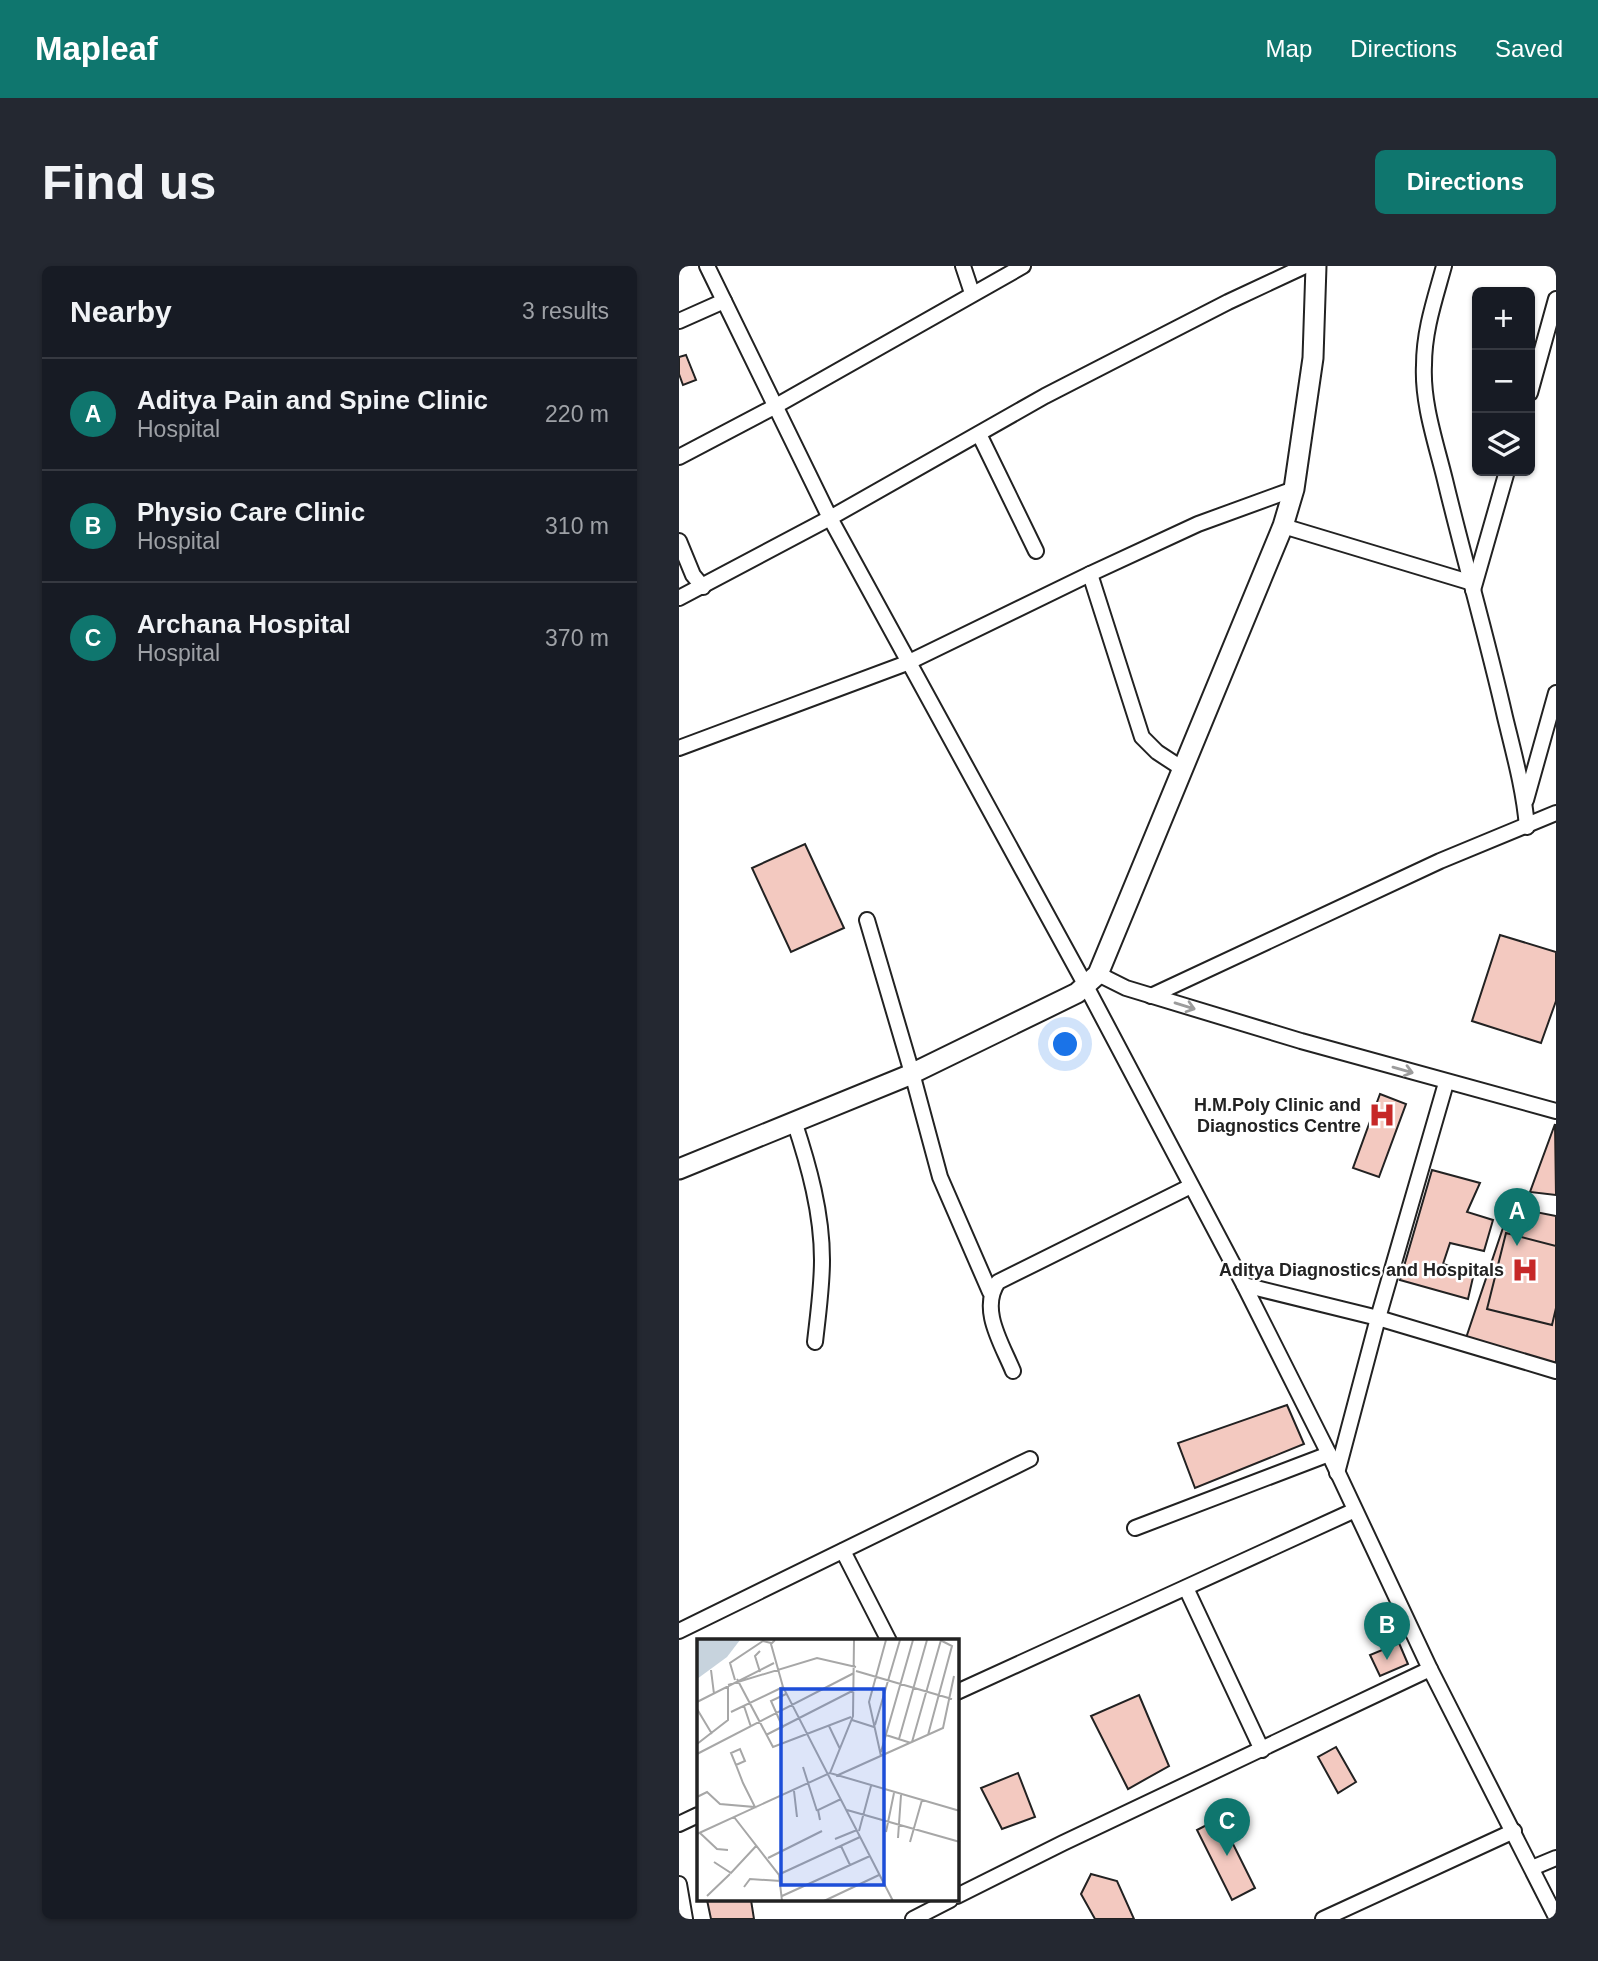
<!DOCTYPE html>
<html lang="en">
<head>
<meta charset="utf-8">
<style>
  :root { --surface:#171b24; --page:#242831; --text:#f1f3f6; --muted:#9ea1a6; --line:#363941; --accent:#0f766e }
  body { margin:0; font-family:Helvetica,sans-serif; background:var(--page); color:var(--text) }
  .controls { position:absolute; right:21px; top:21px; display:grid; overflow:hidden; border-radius:10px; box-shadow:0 2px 5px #0004 }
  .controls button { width:63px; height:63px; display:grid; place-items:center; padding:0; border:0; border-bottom:2px solid var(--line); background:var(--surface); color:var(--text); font:35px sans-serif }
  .you { position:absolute; left:387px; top:779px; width:24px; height:24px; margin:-18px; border:5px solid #fff; border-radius:50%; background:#1a73e8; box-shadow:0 0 0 10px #1a73e833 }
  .badge { display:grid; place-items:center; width:46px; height:46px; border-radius:50%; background:var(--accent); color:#fff; font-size:23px; font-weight:700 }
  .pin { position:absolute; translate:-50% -58px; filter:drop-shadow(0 2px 4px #0008) }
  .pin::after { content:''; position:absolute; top:37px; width:24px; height:21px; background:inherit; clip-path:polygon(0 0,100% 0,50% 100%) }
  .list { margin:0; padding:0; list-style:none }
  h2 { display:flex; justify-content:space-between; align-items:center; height:91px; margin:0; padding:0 28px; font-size:30px }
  h2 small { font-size:23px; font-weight:400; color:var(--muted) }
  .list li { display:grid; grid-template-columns:46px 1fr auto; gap:21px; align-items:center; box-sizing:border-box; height:112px; padding:0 28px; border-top:2px solid var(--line) }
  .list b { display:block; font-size:26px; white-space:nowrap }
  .list p { margin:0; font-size:23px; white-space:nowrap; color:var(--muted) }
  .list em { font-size:23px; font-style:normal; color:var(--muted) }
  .icon { flex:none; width:38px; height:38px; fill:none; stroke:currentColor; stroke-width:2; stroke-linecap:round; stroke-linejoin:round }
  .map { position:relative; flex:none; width:877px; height:1653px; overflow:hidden; border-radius:10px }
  header { display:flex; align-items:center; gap:42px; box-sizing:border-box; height:98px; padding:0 35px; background:var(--accent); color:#fff }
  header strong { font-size:33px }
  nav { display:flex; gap:38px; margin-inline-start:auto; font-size:24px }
  .intro { display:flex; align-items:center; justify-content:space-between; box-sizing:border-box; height:168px; padding:0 42px }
  h1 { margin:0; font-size:49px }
  .button { padding:18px 32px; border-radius:10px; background:var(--accent); color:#fff; font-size:24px; font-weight:700 }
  main { display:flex; gap:42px; padding:0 42px }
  aside { flex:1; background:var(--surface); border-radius:10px; box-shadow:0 2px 5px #0004 }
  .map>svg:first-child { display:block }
  .building { fill:#f3c9c0; stroke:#222; stroke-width:2 }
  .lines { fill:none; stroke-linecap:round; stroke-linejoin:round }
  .street-casing { stroke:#222; stroke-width:18 }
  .secondary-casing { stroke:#222; stroke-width:23 }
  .street { stroke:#fff; stroke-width:14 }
  .secondary { stroke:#fff; stroke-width:19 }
  .oneway { stroke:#9c9c9c }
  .labels { text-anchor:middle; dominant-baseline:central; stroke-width:5; stroke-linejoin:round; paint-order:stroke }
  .poi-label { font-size:18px; font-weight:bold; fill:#222; stroke:#fff; text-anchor:end }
  .inset-road { fill:none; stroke:#a7a7a7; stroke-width:2 }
  .view { fill:#1d4ed8; fill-opacity:0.15; stroke:#1d4ed8; stroke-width:3.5 }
  .inset-edge { fill:none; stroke:#222; stroke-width:3.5 }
</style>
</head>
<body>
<header>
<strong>Mapleaf</strong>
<nav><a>Map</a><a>Directions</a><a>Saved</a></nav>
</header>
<div class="intro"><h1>Find us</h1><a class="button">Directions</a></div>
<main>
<aside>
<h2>Nearby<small>3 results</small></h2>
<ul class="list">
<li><span class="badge">A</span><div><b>Aditya Pain and Spine Clinic</b><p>Hospital</p></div><em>220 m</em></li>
<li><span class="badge">B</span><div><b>Physio Care Clinic</b><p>Hospital</p></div><em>310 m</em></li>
<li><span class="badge">C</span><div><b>Archana Hospital</b><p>Hospital</p></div><em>370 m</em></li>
</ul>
</aside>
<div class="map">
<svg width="877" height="1653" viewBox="0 0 877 1653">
  <rect width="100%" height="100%" fill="#fff"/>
  <g class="building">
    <polygon points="7,89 17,114 4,119 0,108 0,91"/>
    <polygon points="126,578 165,662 112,686 73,602"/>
    <polygon points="821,669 877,686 877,735 862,777 793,755"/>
    <polygon points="701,828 727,838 700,911 674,902"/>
    <polygon points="876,858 877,929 851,926"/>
    <polygon points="753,904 801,917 788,946 814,954 805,985 771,977 764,998 795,1007 789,1033 721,1014"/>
    <polygon points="831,941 877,950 877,1097 786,1075"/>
    <polygon points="827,967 877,980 877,1042 873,1059 808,1043"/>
    <polygon points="608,1139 625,1178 516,1222 499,1177"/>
    <polygon points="720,1377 729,1398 701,1410 691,1389"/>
    <polygon points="460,1429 490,1500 449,1523 412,1450"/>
    <polygon points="657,1481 677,1516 659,1527 639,1491"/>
    <polygon points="339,1507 356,1551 323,1563 302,1522"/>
    <polygon points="541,1552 576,1622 553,1634 518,1564"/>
    <polygon points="412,1608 438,1615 455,1653 416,1653 402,1628"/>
    <polygon points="28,1634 72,1634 75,1653 32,1653"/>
  </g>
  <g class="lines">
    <g class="street-casing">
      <g id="street">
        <polyline points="28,0 151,252 407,720 565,1019 650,1188 751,1403 877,1651"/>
        <polyline points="284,0 293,27"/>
        <path d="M765,0C756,33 745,64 745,99C743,137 757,177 766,214C785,293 808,372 826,451C835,488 845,524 848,561"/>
        <polyline points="0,55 45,35"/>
        <polyline points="851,127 877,33"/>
        <polyline points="300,168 357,285"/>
        <polyline points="0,191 95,141 344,0"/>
        <polyline points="604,260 790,316"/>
        <polyline points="0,275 14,309 24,321"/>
        <polyline points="411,308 463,471 478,486 504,503"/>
        <polyline points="794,324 828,205"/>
        <polyline points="0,332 151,252 366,130 549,36 626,0"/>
        <polyline points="0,482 228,397 411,308 519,258 615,223"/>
        <polyline points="847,534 877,427"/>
        <polyline points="188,654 233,807 261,911 311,1026"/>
        <polyline points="419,708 447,722 622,775 877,845"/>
        <polyline points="472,730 761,595 877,547"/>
        <path d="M115,855C130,900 143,947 143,994C143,1021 139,1049 136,1076"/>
        <polyline points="565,1019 699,1052 877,1105"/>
        <path d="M334,1105C323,1078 300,1043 319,1016L512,920"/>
        <polyline points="658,1207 699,1052 767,817"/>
        <polyline points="456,1262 650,1188"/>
        <polyline points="164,1285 210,1375"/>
        <polyline points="507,1322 583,1484"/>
        <polyline points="0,1365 351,1193"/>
        <polyline points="278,1426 674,1245"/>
        <polyline points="0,1558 19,1549"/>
        <polyline points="853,1602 877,1592"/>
        <polyline points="0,1618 6,1653"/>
        <polyline points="278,1630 384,1577 751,1403"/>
        <polyline points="234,1653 271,1634"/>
        <polyline points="644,1653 835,1565"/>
      </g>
    </g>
    <g class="secondary-casing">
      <polyline id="secondary" points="0,903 228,810 398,727 419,708 604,260 615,223 634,92 637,0"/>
    </g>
    <use href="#street" class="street"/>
    <use href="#secondary" class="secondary"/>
  </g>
  <defs><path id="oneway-shaft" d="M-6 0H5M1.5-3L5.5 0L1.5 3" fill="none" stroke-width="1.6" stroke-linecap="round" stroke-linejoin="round" transform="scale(1.75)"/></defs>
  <g class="oneway">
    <use href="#oneway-shaft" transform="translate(506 740) rotate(17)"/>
    <use href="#oneway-shaft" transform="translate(724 804) rotate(16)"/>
  </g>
  <defs>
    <g id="hospital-bare" transform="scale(2.1)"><path d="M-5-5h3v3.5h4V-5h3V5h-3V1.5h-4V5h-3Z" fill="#c62828" stroke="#fff" stroke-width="2.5" paint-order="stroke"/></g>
  </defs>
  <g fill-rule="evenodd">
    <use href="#hospital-bare" x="703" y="849"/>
    <use href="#hospital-bare" x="846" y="1004"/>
  </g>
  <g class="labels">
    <g class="poi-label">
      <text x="682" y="839">H.M.Poly Clinic and<tspan x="682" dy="21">Diagnostics Centre</tspan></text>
      <text x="825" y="1004">Aditya Diagnostics and Hospitals</text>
    </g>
  </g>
  <g transform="translate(18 1373)">
    <rect width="262" height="262" fill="#fff"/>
    <path d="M0,1H43L30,18L0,40Z" fill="#c7d3dd"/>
    <path class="inset-road" d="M78,1L74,5L86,48L196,262M63,12L58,17L63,33M14,31L17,55M159,32L255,60M40,40L76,108L154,78M38,41L33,24L66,2L74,4M31,46L120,19L159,28M0,63L77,24M47,67L54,88M0,70L15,95M34,73L86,48M155,81L177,88M178,86L203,1M132,87L143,110M86,89L74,62L89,55M69,96L159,50M189,96L214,104M231,96L255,7L243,1M202,100L230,1M215,103L244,1M0,105L31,81V47M184,113L216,1M0,115L157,34M184,117L172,63L189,1M106,128L120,172M133,134L263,172M139,137L246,89L257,37M97,152L100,178M0,158L10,153L23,165L58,168L46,144L39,126L34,114L43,110L48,122L39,126M150,171L263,203M37,178L82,236L85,262M123,181L121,171L144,160M162,192L174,147M189,193L197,154M3,194L20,210L31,211M0,195L133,134L156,77L157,1M201,199L204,156M138,200L160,191M213,203L225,161M144,207L153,226M71,219L125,192M17,223L34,234L60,206M83,235L163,198M47,248L53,240L84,242M10,257L33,235M85,257L173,217M127,262L182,236"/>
    <path class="view" d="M84,50H187V246H84Z"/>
    <rect width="262" height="262" class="inset-edge"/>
  </g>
</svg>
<div class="controls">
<button>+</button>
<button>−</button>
<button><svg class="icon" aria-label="layers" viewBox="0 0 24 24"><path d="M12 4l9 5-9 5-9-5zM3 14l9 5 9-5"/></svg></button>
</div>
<div class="you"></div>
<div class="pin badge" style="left:838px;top:980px">A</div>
<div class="pin badge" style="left:708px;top:1394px">B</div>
<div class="pin badge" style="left:548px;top:1590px">C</div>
</div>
</main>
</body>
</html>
